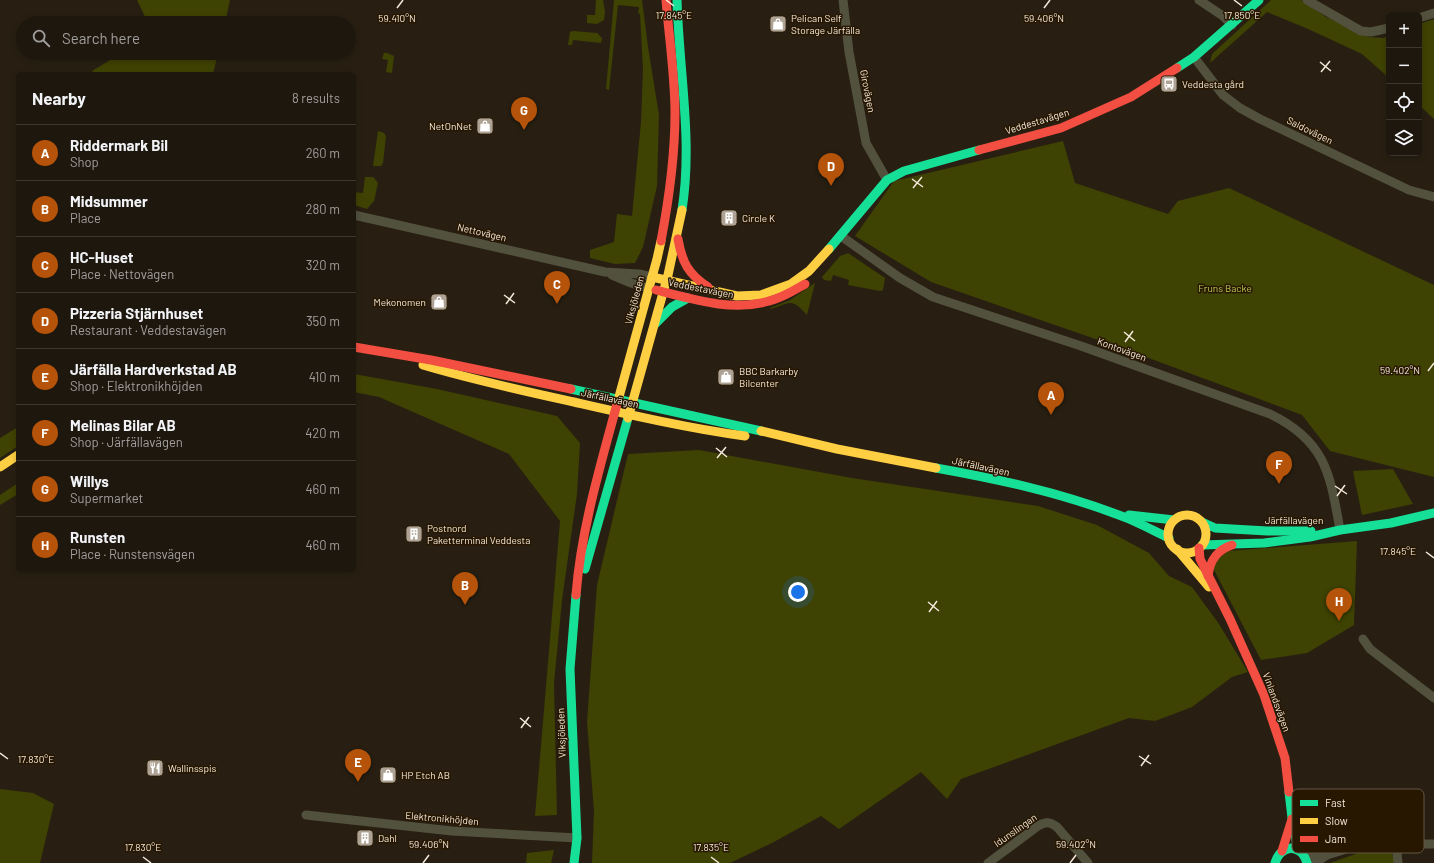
<!DOCTYPE html>
<html lang="en">
<head>
<meta charset="utf-8">
<style>
  :root { --surface:#1e170e; --page:#262017; --text:#f1f3f6; --muted:#a19f9e; --line:#3c362e; --accent:#b45309 }
  body { margin:0; font-family:Barlow,sans-serif; background:var(--page); color:var(--text) }
  .controls { position:absolute; right:12px; top:12px; display:grid; overflow:hidden; border-radius:6px; box-shadow:0 2px 6px #0003 }
  .controls button { width:36px; height:36px; display:grid; place-items:center; padding:0; border:0; border-bottom:1px solid var(--line); background:var(--surface); color:var(--text); font:20px sans-serif }
  .you { position:absolute; left:798px; top:592px; width:14px; height:14px; margin:-10px; border:3px solid #fff; border-radius:50%; background:#1a73e8; box-shadow:0 0 0 6px #1a73e833 }
  .badge { display:grid; place-items:center; width:26px; height:26px; border-radius:50%; background:var(--accent); color:#fff; font-size:13px; font-weight:700 }
  .pin { position:absolute; translate:-50% -33px; filter:drop-shadow(0 1px 2px #0008) }
  .pin::after { content:''; position:absolute; top:21px; width:14px; height:12px; background:inherit; clip-path:polygon(0 0,100% 0,50% 100%) }
  .list { margin:0; padding:0; list-style:none }
  h2 { display:flex; justify-content:space-between; align-items:center; height:52px; margin:0; padding:0 16px; font-size:17px }
  h2 small { font-size:13px; font-weight:400; color:var(--muted) }
  .list li { display:grid; grid-template-columns:26px 1fr auto; gap:12px; align-items:center; box-sizing:border-box; height:56px; padding:0 16px; border-top:1px solid var(--line) }
  .list b { display:block; font-size:15px; white-space:nowrap }
  .list p { margin:0; font-size:13px; white-space:nowrap; color:var(--muted) }
  .list em { font-size:13px; font-style:normal; color:var(--muted) }
  .icon { flex:none; width:22px; height:22px; fill:none; stroke:currentColor; stroke-width:2; stroke-linecap:round; stroke-linejoin:round }
  .map { position:relative; flex:none; width:1434px; height:863px; overflow:hidden }
  .search { position:absolute; background:var(--surface); box-shadow:0 2px 6px #0003; left:16px; top:16px; width:340px; height:44px; display:flex; align-items:center; gap:10px; box-sizing:border-box; padding:0 14px; border-radius:22px; color:var(--muted); font-size:15px }
  .panel { position:absolute; background:var(--surface); box-shadow:0 2px 6px #0003; left:16px; top:72px; width:340px; height:500px; border-radius:6px }
  .map>svg:first-child { display:block }
  .green { fill:#3e4202 }
  .lines { fill:none; stroke-linecap:round; stroke-linejoin:round }
  .street { stroke:#52513e; stroke-width:9 }
  .fast { stroke:#16e098; stroke-width:9 }
  .slow { stroke:#ffcf43; stroke-width:9 }
  .jam { stroke:#f24e42; stroke-width:9 }
  .ticks { fill:none; stroke:#f4e8da; stroke-width:1.5 }
  .labels { text-anchor:middle; dominant-baseline:central; stroke-width:3; stroke-linejoin:round; paint-order:stroke }
  .poi-label { font-size:10px; fill:#f4e8da; stroke:#271701; text-anchor:start }
  .street-label { font-size:10px; fill:#f4e8da; stroke:#271701 }
  .park-label { font-size:10px; fill:#bac952; stroke:#271701 }
  .key { fill:#271701; stroke:#645642; stroke-width:1 }
  .key-label { font-size:11px; fill:#f4e8da }
  .ticks-label { font-size:10px; text-anchor:middle; fill:#f4e8da; stroke:#271701; stroke-width:3; stroke-linejoin:round; paint-order:stroke }
</style>
</head>
<body>
<div class="map">
<svg width="1434" height="863" viewBox="0 0 1434 863">
  <rect width="100%" height="100%" fill="#281f12"/>
  <g class="green">
    <polygon points="137,0 230,0 225,23 148,23"/>
    <polygon points="596,0 603,0 605,12 604,20 597,24 587,23 587,15 595,15"/>
    <polygon points="614,0 642,0 648,47 659,115 657,186 643,247 635,263 615,264 590,258 590,250 614,242 617,214 632,216 641,122 643,69 640,14 638,13 639,7 618,5 609,90 606,89"/>
    <polygon points="1271,0 1301,0 1326,17 1369,37 1383,38 1389,36 1389,78 1362,54 1308,29 1267,12 1210,63 1212,54"/>
    <polygon points="1434,19 1434,119 1419,105 1419,24"/>
    <polygon points="573,31 597,33 602,38 601,43 573,40 572,45 568,45 570,32"/>
    <polygon points="122,53 218,53 213,74 94,74 92,71"/>
    <polygon points="384,53 387,53 394,56 392,73 386,72 388,60 382,59"/>
    <polygon points="378,131 384,133 386,136 383,163 381,166 373,166"/>
    <polygon points="1063,141 1075,183 1168,214 1178,201 1229,188 1434,285 1434,477 1330,451 1302,415 1127,350 931,282 855,236 894,181"/>
    <polygon points="365,177 373,177 375,179 378,183 374,201 367,209 354,205 354,192 363,193"/>
    <polygon points="848,253 885,278 883,290 880,291 848,285 849,280 833,275 831,281 824,280 822,277 840,256"/>
    <path d="M815,283L807,315C792,298 791,302 771,309L770,308L790,300Z"/>
    <polygon points="354,374 437,389 557,416 580,443 577,494 562,600 554,683 557,815 535,816 560,521 509,454 379,397 354,392"/>
    <polygon points="18,427 18,446 0,458 0,438"/>
    <polygon points="699,450 852,478 1038,506 1097,525 1149,553 1169,576 1192,587 1219,624 1248,672 1232,677 1192,707 1155,721 1129,718 961,779 947,799 921,772 839,829 821,816 772,843 730,863 592,863 594,811 587,722 597,585 628,454"/>
    <polygon points="1393,469 1413,504 1362,515 1353,471"/>
    <polygon points="18,483 18,494 0,505 0,495"/>
    <polygon points="1357,541 1354,625 1307,653 1261,660 1213,568 1217,560 1228,551"/>
    <polygon points="0,789 33,793 54,804 40,863 0,863"/>
    <polygon points="1381,845 1391,850 1395,863 1330,863"/>
    <polygon points="554,850 551,863 526,863 527,853"/>
  </g>
  <g class="lines">
    <g class="street">
      <polyline points="843,0 849,52 866,143 887,180"/>
      <polyline points="1199,0 1223,16 1232,25"/>
      <polyline points="1307,0 1361,31 1371,32 1389,28"/>
      <polyline points="1419,18 1434,13"/>
      <polyline points="1194,57 1223,95 1240,108 1260,119 1409,190 1434,197"/>
      <polyline points="354,215 605,272 639,274 652,277"/>
      <path d="M841,236L900,278L933,297L1081,346L1270,414C1326,441 1330,474 1340,530"/>
      <polyline points="612,275 631,283 648,288"/>
      <polyline points="1363,639 1370,649 1434,698"/>
      <polyline points="306,815 452,831 577,838"/>
      <polyline points="1396,842 1398,863"/>
      <polyline points="1305,856 1327,855 1375,840 1396,842 1407,844 1434,844"/>
      <path d="M988,863L1038,826C1046,821 1050,822 1057,827L1088,863"/>
      <polyline points="1315,863 1327,855"/>
    </g>
    <g class="fast">
      <path d="M677,0C679,70 693,141 682,210"/>
      <polyline points="1177,68 1194,57 1259,0"/>
      <polyline points="829,249 887,180 904,171 979,150"/>
      <polyline points="655,324 672,307 688,298"/>
      <polyline points="571,389 761,431"/>
      <path d="M936,468C997,479 1058,492 1116,514C1134,520 1152,530 1169,538"/>
      <polyline points="1129,515 1174,520"/>
      <polyline points="1202,522 1215,528 1267,531 1311,531"/>
      <polyline points="1202,545 1264,543 1310,537 1340,530 1391,523 1434,513"/>
      <polyline points="585,569 628,418"/>
      <polyline points="1289,792 1292,818 1298,850"/>
      <polyline points="574,863 577,838 570,669 576,595"/>
      <path d="M1275,863C1278,854 1282,850 1291,848C1301,850 1304,854 1307,863"/>
    </g>
    <g class="slow">
      <polyline points="652,277 737,296 761,295 791,284 809,271 829,249"/>
      <path d="M423,365C473,380 524,391 574,402C631,415 687,428 745,436"/>
      <polyline points="617,404 657,259 661,241"/>
      <polyline points="628,418 668,275 682,210"/>
      <polyline points="761,431 837,449 936,468"/>
      <polyline points="0,467 18,455"/>
      <circle cx="1187" cy="534" r="19"/>
      <polyline points="1177,549 1209,587"/>
    </g>
    <g class="jam">
      <polyline points="979,150 1061,128 1131,97 1177,68"/>
      <path d="M678,239C682,262 688,274 708,287"/>
      <path d="M661,241C669,199 675,156 675,113C675,76 669,37 666,0"/>
      <path d="M656,290C692,299 732,312 769,301C782,298 793,291 805,284"/>
      <polyline points="354,347 431,360 571,389"/>
      <polyline points="1199,548 1200,559 1230,619 1264,695 1285,758 1289,792"/>
      <path d="M1208,576C1210,560 1217,550 1232,545"/>
      <path d="M576,595C581,530 600,467 617,404"/>
      <polyline points="1282,851 1292,819"/>
    </g>
  </g>
  <path class="ticks" d="M666,0L674,6M1234,0L1242,6M397,8L403,0M1044,8L1050,0M1320,62L1331,71M1321,72L1330,61M912,179L923,187M913,188L922,177M504,295L515,303M506,304L514,293M1124,332L1135,341M1125,342L1133,331M1428,371L1434,363M716,448L727,457M717,458L726,447M1335,486L1347,494M1337,496L1345,485M1426,552L1434,558M928,602L939,611M929,612L937,601M520,718L531,727M521,728L529,717M0,753L8,759M1139,756L1151,764M1141,766L1149,755M143,857L151,863M711,857L719,863M423,863L429,855M1070,863L1076,855"/>
  <defs>
    <g id="shop-square" transform="scale(0.9)"><rect x="-9" y="-9" width="18" height="18" rx="4" fill="#ada294" stroke="#271701"/><path d="M-5-2.5h2.3a2.7 3.5 0 0 1 5.4 0H5L5.5 6h-11ZM-1.5-2.5h3a1.5 2.3 0 0 0-3 0Z" fill="#fff"/></g>
    <g id="bus-square" transform="scale(0.9)"><rect x="-9" y="-9" width="18" height="18" rx="4" fill="#ada294" stroke="#271701"/><path d="M-5-6H5V4H4V6H2V4H-2V6H-4V4H-5ZM-3.5-4V0h7V-4ZM-3.5 1.2v1.5H-2V1.2ZM2 1.2v1.5H3.5V1.2Z" fill="#fff"/></g>
    <g id="building-square" transform="scale(0.9)"><rect x="-9" y="-9" width="18" height="18" rx="4" fill="#ada294" stroke="#271701"/><path d="M-4-6H4V6H1V3H-1V6H-4ZM-2.5-4.3h1.7v1.8h-1.7ZM.8-4.3h1.7v1.8H.8ZM-2.5-1h1.7V.8h-1.7ZM.8-1h1.7V.8H.8Z" fill="#fff"/></g>
    <g id="restaurant-square" transform="scale(0.9)"><rect x="-9" y="-9" width="18" height="18" rx="4" fill="#ada294" stroke="#271701"/><path d="M-5-6h1v4h1v-4h1v4h1v-4h1v5L-1.5 .5V6h-2V.5L-5-1ZM5-6V6H3V1.5H1.5Q1.5-4 5-6Z" fill="#fff"/></g>
  </defs>
  <g fill-rule="evenodd">
    <use href="#shop-square" x="778" y="24"/>
    <use href="#bus-square" x="1169" y="84"/>
    <use href="#shop-square" x="485" y="126"/>
    <use href="#building-square" x="729" y="218"/>
    <use href="#shop-square" x="439" y="302"/>
    <use href="#shop-square" x="726" y="377"/>
    <use href="#building-square" x="414" y="534"/>
    <use href="#restaurant-square" x="155" y="768"/>
    <use href="#shop-square" x="388" y="775"/>
    <use href="#building-square" x="365" y="838"/>
  </g>
  <g class="labels">
    <g class="poi-label">
      <text x="791" y="18">Pelican Self<tspan x="791" dy="12">Storage Järfälla</tspan></text>
      <text x="1182" y="84">Veddesta gård</text>
      <text x="472" y="126" text-anchor="end">NetOnNet</text>
      <text x="742" y="218">Circle K</text>
      <text x="426" y="302" text-anchor="end">Mekonomen</text>
      <text x="739" y="371">BBC Barkarby<tspan x="739" dy="12">Bilcenter</tspan></text>
      <text x="427" y="528">Postnord<tspan x="427" dy="12">Paketterminal Veddesta</tspan></text>
      <text x="168" y="768">Wallinsspis</text>
      <text x="401" y="775">HP Etch AB</text>
      <text x="378" y="838">Dahl</text>
    </g>
    <g class="street-label">
      <text transform="translate(868 91) rotate(79)">Girovägen</text>
      <text transform="translate(1037 121) rotate(-17)">Veddestavägen</text>
      <text transform="translate(1310 130) rotate(26)">Saldovägen</text>
      <text transform="translate(482 232) rotate(13)">Nettovägen</text>
      <text transform="translate(701 288) rotate(11)">Veddestavägen</text>
      <text transform="translate(634 300) rotate(-75)">Viksjöleden</text>
      <text transform="translate(1122 349) rotate(20)">Kontovägen</text>
      <text transform="translate(610 398) rotate(12)">Järfällavägen</text>
      <text transform="translate(981 466) rotate(12)">Järfällavägen</text>
      <text x="1294" y="520">Järfällavägen</text>
      <text transform="translate(1277 702) rotate(70)">Vinlandsvägen</text>
      <text transform="translate(561 733) rotate(-92)">Viksjöleden</text>
      <text transform="translate(442 818) rotate(5)">Elektronikhöjden</text>
      <text transform="translate(1015 830) rotate(-35)">Idunslingan</text>
    </g>
    <g class="park-label">
      <text x="1225" y="288">Fruns Backe</text>
    </g>
  </g>
  <rect x="1292" y="789" width="132" height="64" rx="6" class="key"/>
  <rect x="1300" y="800" width="18" height="6" fill="#16e098"/>
  <rect x="1300" y="818" width="18" height="6" fill="#ffcf43"/>
  <rect x="1300" y="836" width="18" height="6" fill="#f24e42"/>
  <g class="key-label">
    <text x="1325" y="807">Fast</text>
    <text x="1325" y="825">Slow</text>
    <text x="1325" y="843">Jam</text>
  </g>
  <g class="ticks-label">
    <text x="1242" y="19">17.850°E</text>
    <text x="674" y="19">17.845°E</text>
    <text x="397" y="22">59.410°N</text>
    <text x="1044" y="22">59.406°N</text>
    <text x="1400" y="374">59.402°N</text>
    <text x="1398" y="555">17.845°E</text>
    <text x="36" y="763">17.830°E</text>
    <text x="429" y="848">59.406°N</text>
    <text x="1076" y="848">59.402°N</text>
    <text x="143" y="851">17.830°E</text>
    <text x="711" y="851">17.835°E</text>
  </g>
</svg>
<div class="controls">
<button>+</button>
<button>−</button>
<button><svg class="icon" aria-label="locate" viewBox="0 0 24 24"><circle cx="12" cy="12" r="6"/><path d="M12 2v4M12 18v4M2 12h4M18 12h4"/></svg></button>
<button><svg class="icon" aria-label="layers" viewBox="0 0 24 24"><path d="M12 4l9 5-9 5-9-5zM3 14l9 5 9-5"/></svg></button>
</div>
<div class="you"></div>
<div class="pin badge" style="left:1051px;top:415px">A</div>
<div class="pin badge" style="left:465px;top:605px">B</div>
<div class="pin badge" style="left:557px;top:304px">C</div>
<div class="pin badge" style="left:831px;top:186px">D</div>
<div class="pin badge" style="left:358px;top:782px">E</div>
<div class="pin badge" style="left:1279px;top:484px">F</div>
<div class="pin badge" style="left:524px;top:130px">G</div>
<div class="pin badge" style="left:1339px;top:621px">H</div>
<div class="search"><svg class="icon" aria-label="search" viewBox="0 0 24 24"><circle cx="10" cy="10" r="6"/><path d="M15 15l6 6"/></svg>Search here</div>
<section class="panel">
<h2>Nearby<small>8 results</small></h2>
<ul class="list">
<li><span class="badge">A</span><div><b>Riddermark Bil</b><p>Shop</p></div><em>260 m</em></li>
<li><span class="badge">B</span><div><b>Midsummer</b><p>Place</p></div><em>280 m</em></li>
<li><span class="badge">C</span><div><b>HC-Huset</b><p>Place · Nettovägen</p></div><em>320 m</em></li>
<li><span class="badge">D</span><div><b>Pizzeria Stjärnhuset</b><p>Restaurant · Veddestavägen</p></div><em>350 m</em></li>
<li><span class="badge">E</span><div><b>Järfälla Hardverkstad AB</b><p>Shop · Elektronikhöjden</p></div><em>410 m</em></li>
<li><span class="badge">F</span><div><b>Melinas Bilar AB</b><p>Shop · Järfällavägen</p></div><em>420 m</em></li>
<li><span class="badge">G</span><div><b>Willys</b><p>Supermarket</p></div><em>460 m</em></li>
<li><span class="badge">H</span><div><b>Runsten</b><p>Place · Runstensvägen</p></div><em>460 m</em></li>
</ul>
</section>
</div>
</body>
</html>
